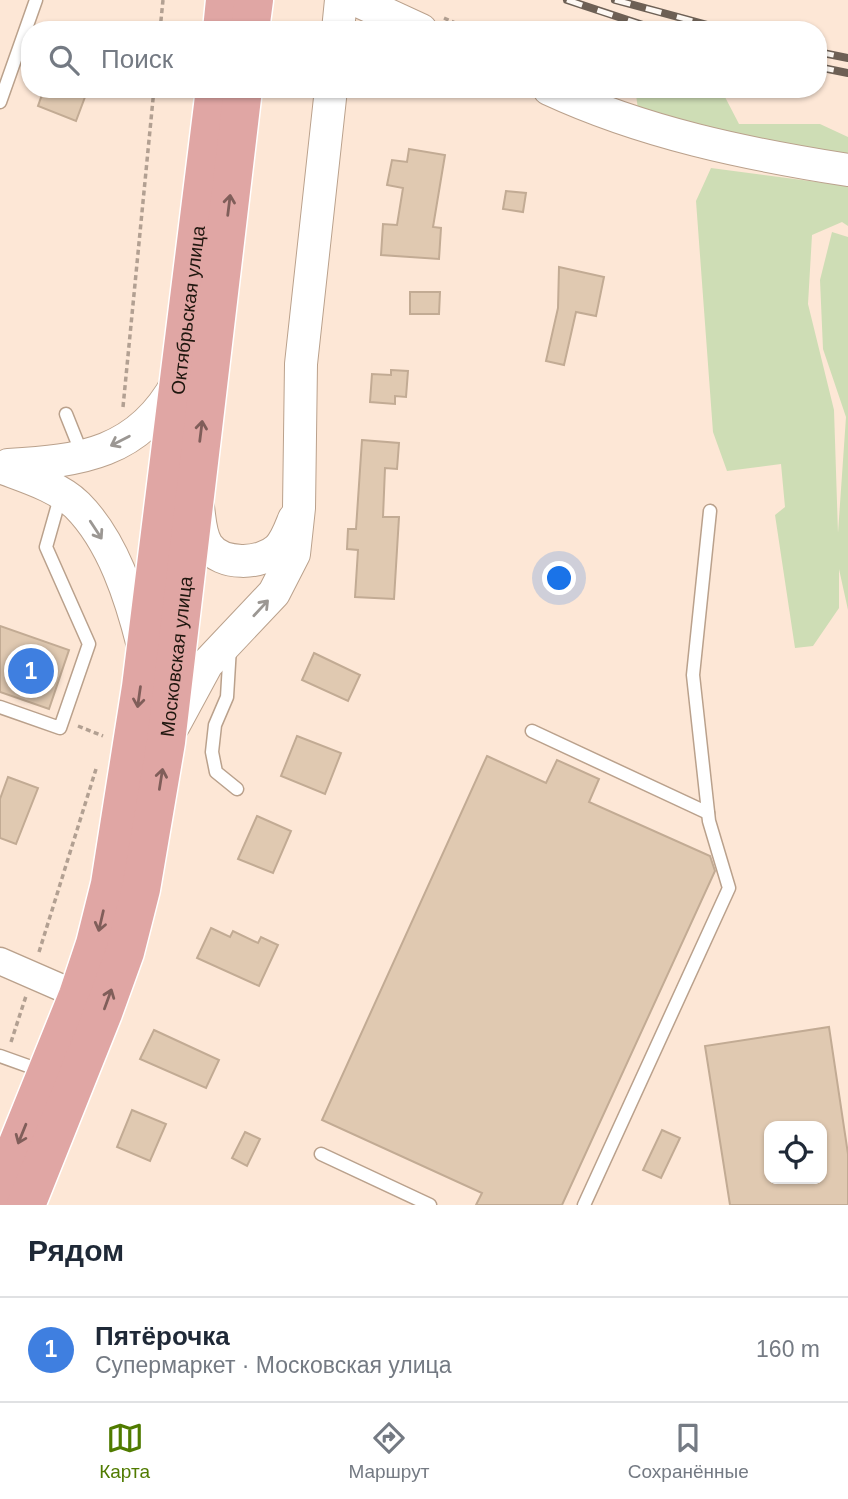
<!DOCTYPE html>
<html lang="ru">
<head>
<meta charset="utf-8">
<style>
  :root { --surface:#fff; --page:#f6f6f7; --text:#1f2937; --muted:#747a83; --line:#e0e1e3; --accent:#507b00 }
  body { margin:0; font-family:Arial,sans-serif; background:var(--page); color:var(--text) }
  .controls { position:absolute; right:21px; bottom:21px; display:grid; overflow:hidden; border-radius:14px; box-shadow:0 2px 5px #0004 }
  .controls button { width:63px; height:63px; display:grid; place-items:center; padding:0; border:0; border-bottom:2px solid var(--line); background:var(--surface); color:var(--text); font:35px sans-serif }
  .you { position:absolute; left:560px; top:579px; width:24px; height:24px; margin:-18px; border:5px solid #fff; border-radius:50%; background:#1a73e8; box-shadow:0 0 0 10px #1a73e833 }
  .badge { display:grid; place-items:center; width:46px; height:46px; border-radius:50%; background:var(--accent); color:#fff; font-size:23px; font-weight:700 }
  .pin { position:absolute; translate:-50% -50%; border:4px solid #fff; box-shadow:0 2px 7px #0006 }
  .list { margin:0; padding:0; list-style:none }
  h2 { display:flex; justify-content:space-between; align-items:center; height:91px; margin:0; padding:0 28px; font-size:30px }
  h2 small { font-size:23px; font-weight:400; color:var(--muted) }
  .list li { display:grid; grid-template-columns:46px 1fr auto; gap:21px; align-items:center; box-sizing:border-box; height:105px; padding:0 28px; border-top:2px solid var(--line) }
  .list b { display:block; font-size:26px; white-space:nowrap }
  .list p { margin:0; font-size:23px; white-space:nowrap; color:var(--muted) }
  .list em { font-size:23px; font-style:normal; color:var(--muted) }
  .icon { flex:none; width:38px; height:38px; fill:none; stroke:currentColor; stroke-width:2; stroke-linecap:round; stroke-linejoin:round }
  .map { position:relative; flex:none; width:848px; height:1205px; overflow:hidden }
  .search { position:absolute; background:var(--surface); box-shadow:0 2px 5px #0004; left:21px; right:21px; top:21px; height:77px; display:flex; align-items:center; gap:18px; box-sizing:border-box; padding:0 24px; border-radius:28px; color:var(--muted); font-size:26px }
  .sheet { height:196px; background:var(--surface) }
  nav { display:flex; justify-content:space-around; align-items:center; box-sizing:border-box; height:98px; border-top:2px solid var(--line); background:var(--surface); font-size:19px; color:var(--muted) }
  nav a { display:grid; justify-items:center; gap:4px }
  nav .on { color:var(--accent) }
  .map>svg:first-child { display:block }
  .green { fill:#ceddb5 }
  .building { fill:#e0c9b1; stroke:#c2ab94; stroke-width:2; fill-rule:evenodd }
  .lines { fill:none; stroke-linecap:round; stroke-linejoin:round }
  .service-casing { stroke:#baa18c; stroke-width:15 }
  .minor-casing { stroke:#baa18c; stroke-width:29 }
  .tertiary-casing { stroke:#baa18c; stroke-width:34 }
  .primary-casing { stroke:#fff; stroke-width:41 }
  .path { stroke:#b2a092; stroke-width:3.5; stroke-dasharray:5 3.5; stroke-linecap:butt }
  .service { stroke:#fff; stroke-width:12 }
  .minor { stroke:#fff; stroke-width:26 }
  .tertiary { stroke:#fff; stroke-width:32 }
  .primary { stroke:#e0a6a4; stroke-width:38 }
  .rail-casing { stroke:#6d6055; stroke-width:8 }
  .rail { stroke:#fdf8f3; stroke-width:5; stroke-dasharray:16; stroke-linecap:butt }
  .oneway { stroke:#805e5a }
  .oneway2 { stroke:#9b9793 }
  .labels { text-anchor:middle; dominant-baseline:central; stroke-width:5; stroke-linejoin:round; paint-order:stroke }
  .street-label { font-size:19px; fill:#20170f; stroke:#fdf8f3 }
</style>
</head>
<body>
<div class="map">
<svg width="848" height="1205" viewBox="0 0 848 1205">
  <rect width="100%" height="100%" fill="#fde7d6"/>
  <g class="green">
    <polygon points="658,89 725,97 739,124 820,124 848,137 848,166 639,116 636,95"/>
    <polygon points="711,168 848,186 848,226 842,222 812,235 808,304 834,410 838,533 846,417 823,349 820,280 832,232 848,237 848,610 839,569 839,608 813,646 795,648 775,515 785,507 781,464 727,471 713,432 696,201"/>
  </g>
  <g class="building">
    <polygon points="44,89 88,89 76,121 38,106"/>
    <polygon points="409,149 445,155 433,227 441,228 439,259 381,255 383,224 397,225 403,188 387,185 392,160 407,162"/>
    <polygon points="506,191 526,193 523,212 503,209"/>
    <polygon points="559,267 604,277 596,316 576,312 564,365 546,361 558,308"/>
    <polygon points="410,292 440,292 439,314 410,314"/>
    <polygon points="391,370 408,371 406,397 395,396 395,404 370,402 372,374 391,375"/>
    <polygon points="362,440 399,443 397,469 385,468 383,517 399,517 394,599 355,597 358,550 347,549 348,529 356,529"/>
    <polygon points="0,626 69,650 49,709 0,692"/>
    <polygon points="314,653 360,675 348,701 302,680"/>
    <polygon points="297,736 341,753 325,794 281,776"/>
    <polygon points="487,756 546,783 557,760 599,779 589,802 710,856 715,871 562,1205 476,1205 482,1193 322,1120"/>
    <polygon points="8,777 38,788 16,844 0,838 0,799"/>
    <polygon points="257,816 291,831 273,873 238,859"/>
    <polygon points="211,928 230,937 233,931 258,943 261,937 278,945 259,986 197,958"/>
    <path d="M829,1027L848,1154V1205H730L705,1046ZM769,1126H822V1179H769Z"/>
    <polygon points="154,1030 219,1060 206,1088 140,1059"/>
    <polygon points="132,1110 166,1124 150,1161 117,1147"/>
    <polygon points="662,1130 680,1138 661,1178 643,1170"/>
    <polygon points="245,1132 260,1139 247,1166 232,1158"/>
  </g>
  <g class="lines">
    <g class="service-casing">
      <g id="service">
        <polyline points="0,102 36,0"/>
        <polyline points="66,414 82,454"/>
        <polyline points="230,647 227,697 215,725 212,752 216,772 237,789"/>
        <polyline points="0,707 60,728 89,644 46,547 61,494"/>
        <polyline points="532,731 708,813"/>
        <polyline points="0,1056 42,1071"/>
        <polyline points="321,1154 430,1205"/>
        <polyline points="584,1205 729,888 709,821 693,675 710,511"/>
      </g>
    </g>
    <g class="minor-casing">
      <polyline id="minor" points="0,961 78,995"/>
    </g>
    <g class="tertiary-casing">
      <g id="tertiary">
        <polyline points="356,0 421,30"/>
        <polyline points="338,30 341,0"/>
        <path d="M549,89C644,133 746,154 848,170"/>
        <path d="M8,465C81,461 139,453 177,383"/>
        <path d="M0,467C26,477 57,486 77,505C113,541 131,598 143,646"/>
        <path d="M198,507C200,520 200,534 207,545C221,566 261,565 278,549C286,541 290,529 294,519"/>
        <polyline points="174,725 207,664 274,593 294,554 299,508 301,364 331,89"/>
      </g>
    </g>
    <g class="primary-casing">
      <g id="primary">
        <polyline points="222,30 225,0"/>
        <polyline points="250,30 254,0"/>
        <path id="s1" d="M0,1188L78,995L95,944L110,884L141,687L215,89"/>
        <path id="s2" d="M26,1205L103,1013L125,952L141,889L166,742L243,89"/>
      </g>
    </g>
    <g class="path">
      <polyline points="444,18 471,30"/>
      <polyline points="160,30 163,0"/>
      <polyline points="272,89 306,93"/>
      <polyline points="123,407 154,89"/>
      <polyline points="78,726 103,736"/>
      <polyline points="39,952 96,769"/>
      <polyline points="11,1042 26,996"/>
    </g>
    <use href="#service" class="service"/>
    <use href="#minor" class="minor"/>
    <use href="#tertiary" class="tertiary"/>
    <use href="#primary" class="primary"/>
    <g class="rail-casing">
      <g id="rail">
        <polyline points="567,0 658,30"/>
        <polyline points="615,0 726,30"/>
        <polyline points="818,52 848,58"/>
        <polyline points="818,67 848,73"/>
      </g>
    </g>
    <use href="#rail" class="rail"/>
  </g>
  <defs><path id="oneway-shaft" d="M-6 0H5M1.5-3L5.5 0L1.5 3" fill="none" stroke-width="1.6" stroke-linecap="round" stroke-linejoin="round" transform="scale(1.75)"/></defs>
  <g class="oneway">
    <use href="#oneway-shaft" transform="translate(229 205) rotate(-83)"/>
    <use href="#oneway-shaft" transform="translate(201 431) rotate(-83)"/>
    <use href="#oneway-shaft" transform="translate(139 697) rotate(98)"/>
    <use href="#oneway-shaft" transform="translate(161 779) rotate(-81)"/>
    <use href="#oneway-shaft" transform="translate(101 921) rotate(103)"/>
    <use href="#oneway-shaft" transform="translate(108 999) rotate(-70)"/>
    <use href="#oneway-shaft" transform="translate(22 1134) rotate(112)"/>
  </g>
  <g class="oneway2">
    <use href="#oneway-shaft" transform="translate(120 441) rotate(153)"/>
    <use href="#oneway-shaft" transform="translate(96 530) rotate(57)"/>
    <use href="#oneway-shaft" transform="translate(261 608) rotate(-47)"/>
  </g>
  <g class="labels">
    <g class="street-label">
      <text stroke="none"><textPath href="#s1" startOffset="903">Октябрьская улица</textPath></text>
      <text stroke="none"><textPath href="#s2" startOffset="572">Московская улица</textPath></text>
    </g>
  </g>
</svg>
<div class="controls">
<button><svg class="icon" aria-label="locate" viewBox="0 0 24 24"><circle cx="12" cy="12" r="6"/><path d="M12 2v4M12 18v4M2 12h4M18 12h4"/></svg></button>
</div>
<div class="you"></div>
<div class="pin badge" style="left:31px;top:671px;background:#3f7fe0">1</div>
<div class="search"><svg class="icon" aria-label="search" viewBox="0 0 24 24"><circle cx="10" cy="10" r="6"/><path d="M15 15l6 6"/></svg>Поиск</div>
</div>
<section class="sheet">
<h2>Рядом<small></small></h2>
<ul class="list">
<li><span class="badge" style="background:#3f7fe0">1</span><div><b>Пятёрочка</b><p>Супермаркет · Московская улица</p></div><em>160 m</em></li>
</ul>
</section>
<nav>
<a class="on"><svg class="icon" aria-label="map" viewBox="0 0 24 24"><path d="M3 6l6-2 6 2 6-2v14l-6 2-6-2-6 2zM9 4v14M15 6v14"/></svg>Карта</a>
<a><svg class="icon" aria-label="directions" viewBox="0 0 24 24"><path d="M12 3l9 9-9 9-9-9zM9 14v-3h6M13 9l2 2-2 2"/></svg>Маршрут</a>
<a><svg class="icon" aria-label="saved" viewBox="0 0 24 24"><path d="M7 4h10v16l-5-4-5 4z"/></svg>Сохранённые</a>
</nav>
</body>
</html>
